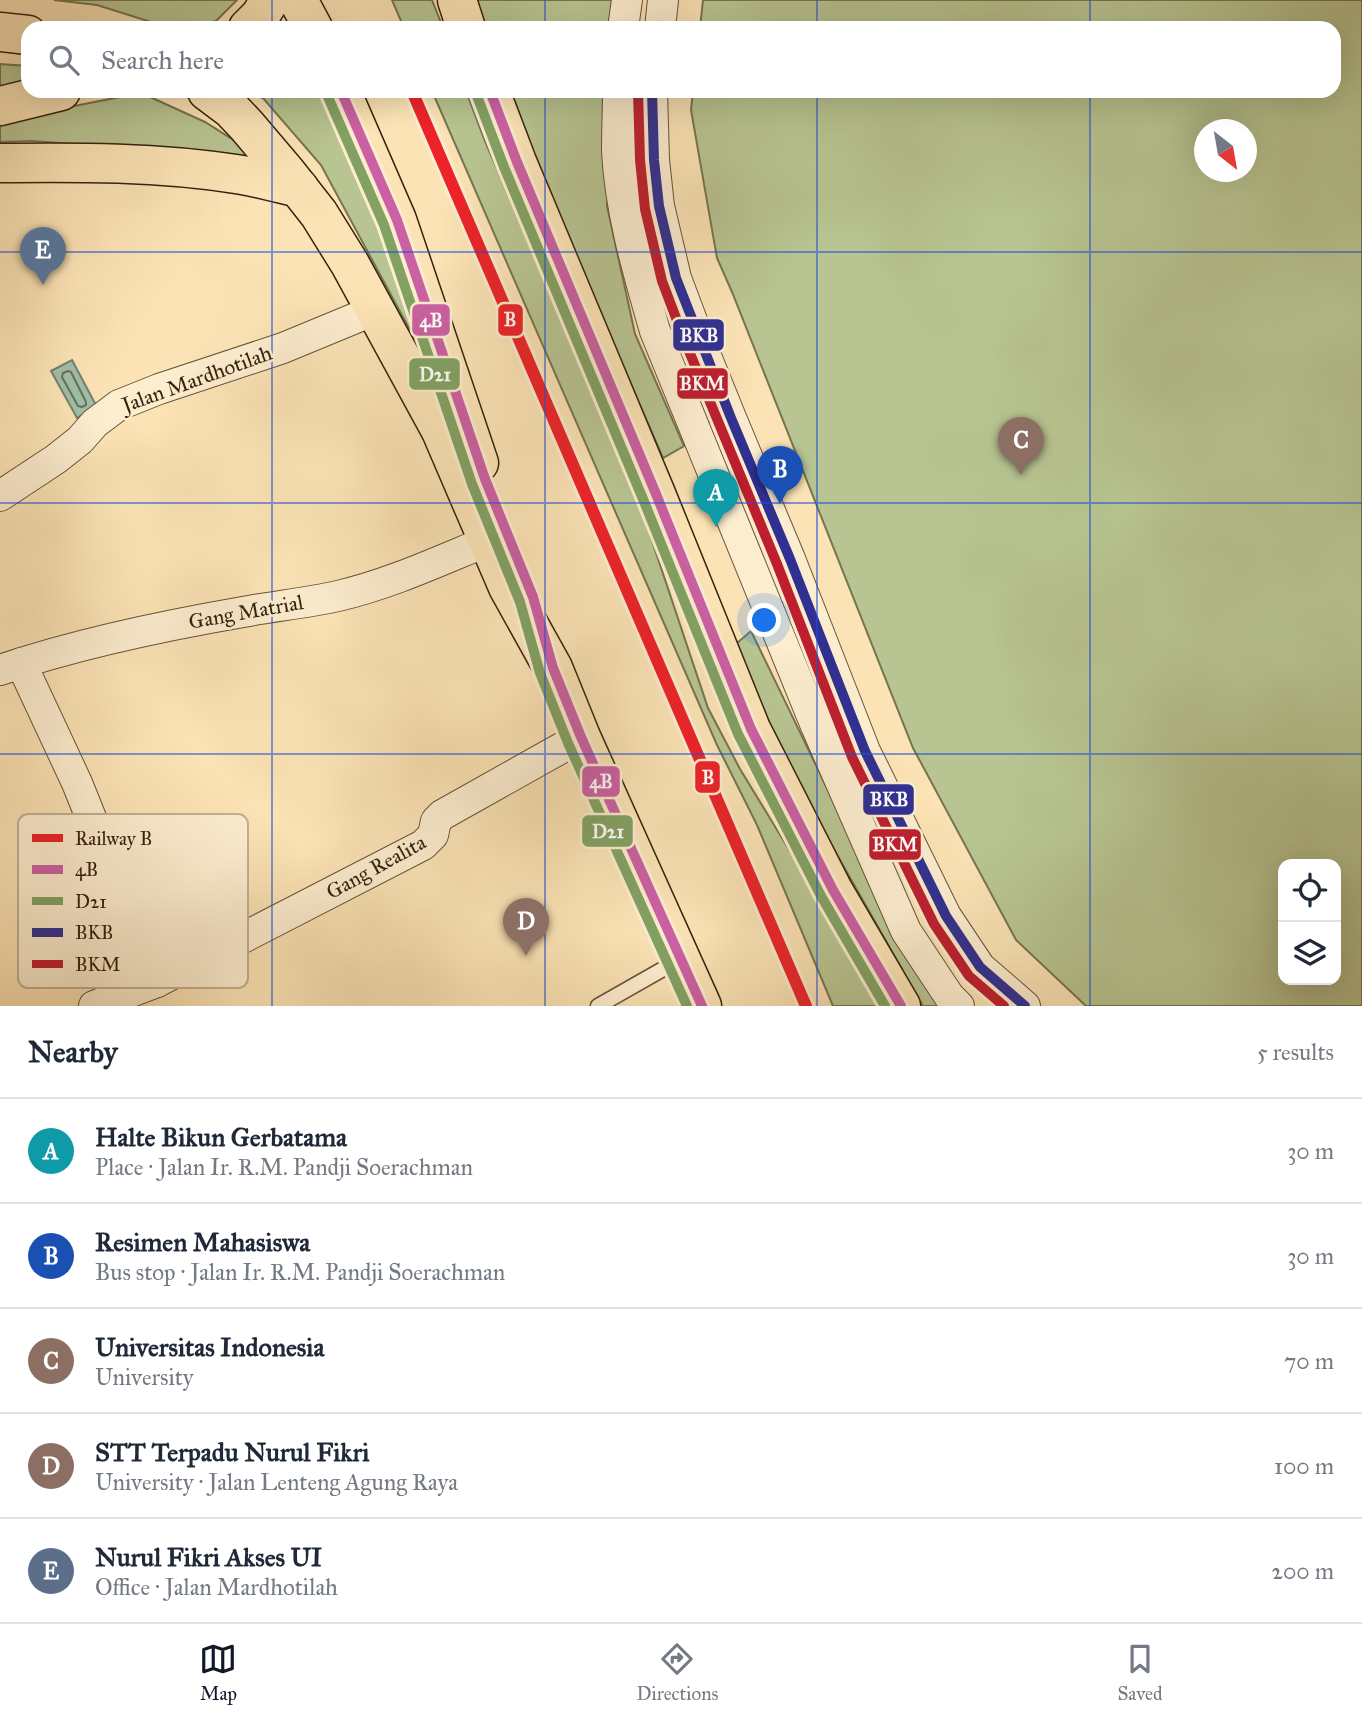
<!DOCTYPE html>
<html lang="en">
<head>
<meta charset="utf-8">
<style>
  :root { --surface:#fff; --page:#f6f6f7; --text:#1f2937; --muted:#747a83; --line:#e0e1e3; --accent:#111827 }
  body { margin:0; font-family:"IM FELL Great Primer",serif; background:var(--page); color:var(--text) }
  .controls { position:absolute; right:21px; bottom:21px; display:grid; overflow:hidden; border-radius:14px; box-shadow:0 7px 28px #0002 }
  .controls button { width:63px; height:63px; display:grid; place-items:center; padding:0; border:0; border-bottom:2px solid var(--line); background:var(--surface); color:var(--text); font:35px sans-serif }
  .compass { position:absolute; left:1194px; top:119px; width:63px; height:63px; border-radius:50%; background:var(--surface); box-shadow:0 7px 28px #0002; rotate:149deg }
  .you { position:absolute; left:765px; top:621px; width:24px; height:24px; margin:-18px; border:5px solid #fff; border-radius:50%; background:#1a73e8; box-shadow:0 0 0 10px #1a73e833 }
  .badge { display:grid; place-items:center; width:46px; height:46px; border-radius:50%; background:var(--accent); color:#fff; font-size:23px; font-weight:700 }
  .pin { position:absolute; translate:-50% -58px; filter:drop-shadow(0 2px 4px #0008) }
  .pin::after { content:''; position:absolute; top:37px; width:24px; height:21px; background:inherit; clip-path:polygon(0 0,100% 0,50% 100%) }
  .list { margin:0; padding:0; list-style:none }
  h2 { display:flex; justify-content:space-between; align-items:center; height:91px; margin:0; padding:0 28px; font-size:30px }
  h2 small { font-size:23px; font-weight:400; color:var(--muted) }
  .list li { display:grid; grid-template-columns:46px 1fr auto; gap:21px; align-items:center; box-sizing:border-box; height:105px; padding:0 28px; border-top:2px solid var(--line) }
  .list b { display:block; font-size:26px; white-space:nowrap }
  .list p { margin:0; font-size:23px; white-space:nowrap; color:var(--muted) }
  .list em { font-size:23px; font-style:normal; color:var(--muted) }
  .icon { flex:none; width:38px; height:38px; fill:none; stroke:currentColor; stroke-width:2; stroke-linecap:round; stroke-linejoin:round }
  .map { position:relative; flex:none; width:1362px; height:1006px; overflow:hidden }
  .search { position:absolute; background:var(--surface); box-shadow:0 7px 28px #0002; left:21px; right:21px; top:21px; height:77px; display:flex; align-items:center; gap:18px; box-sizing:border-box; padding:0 24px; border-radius:21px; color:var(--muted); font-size:26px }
  .sheet { height:616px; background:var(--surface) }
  nav { display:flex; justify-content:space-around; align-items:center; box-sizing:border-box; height:98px; border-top:2px solid var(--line); background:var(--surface); font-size:19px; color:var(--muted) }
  nav a { display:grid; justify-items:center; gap:4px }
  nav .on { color:var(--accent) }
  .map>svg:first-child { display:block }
  .green { fill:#b8c592; stroke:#777450; stroke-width:2; fill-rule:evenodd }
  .water { fill:#9fbfa9; stroke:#75806b; stroke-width:2 }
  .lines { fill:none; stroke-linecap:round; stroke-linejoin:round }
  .shore { stroke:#6a705c; stroke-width:2 }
  .lane-casing { stroke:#675238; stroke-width:17 }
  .street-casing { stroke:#675238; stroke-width:32 }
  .primary-casing { stroke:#36220e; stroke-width:41 }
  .lane { stroke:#fcedcf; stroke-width:14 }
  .street { stroke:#fcedcf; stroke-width:30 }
  .primary { stroke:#fbe3b5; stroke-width:38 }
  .bus-1-casing { stroke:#fcedcf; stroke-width:16 }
  .bus-2-casing { stroke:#fcedcf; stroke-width:16 }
  .bus-3-casing { stroke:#fcedcf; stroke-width:16 }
  .bus-4-casing { stroke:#fcedcf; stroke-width:16 }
  .bus-1 { stroke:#cb60a4; stroke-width:10 }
  .bus-2 { stroke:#82a163; stroke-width:10 }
  .bus-3 { stroke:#303092; stroke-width:10 }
  .bus-4 { stroke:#bd1f2e; stroke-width:10 }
  .rail-1-casing { stroke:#fcedcf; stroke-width:18 }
  .rail-1 { stroke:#ec2329; stroke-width:12 }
  .grid { fill:none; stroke:#1d4ed8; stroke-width:2; stroke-opacity:0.55 }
  .labels { text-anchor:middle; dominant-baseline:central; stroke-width:5; stroke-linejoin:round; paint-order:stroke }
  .street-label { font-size:21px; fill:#36220e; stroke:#fcedcf }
  .key { fill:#fcedcf; stroke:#c1b095; stroke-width:2 }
  .key-label { font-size:19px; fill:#36220e }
  .line-badge { stroke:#fcedcf; stroke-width:2.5 }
  .badge-label { font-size:19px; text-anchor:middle; font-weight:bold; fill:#fff }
</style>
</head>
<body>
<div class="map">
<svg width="1362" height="1006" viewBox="0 0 1362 1006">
  <rect width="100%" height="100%" fill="#fbe3b5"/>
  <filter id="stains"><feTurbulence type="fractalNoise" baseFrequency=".00286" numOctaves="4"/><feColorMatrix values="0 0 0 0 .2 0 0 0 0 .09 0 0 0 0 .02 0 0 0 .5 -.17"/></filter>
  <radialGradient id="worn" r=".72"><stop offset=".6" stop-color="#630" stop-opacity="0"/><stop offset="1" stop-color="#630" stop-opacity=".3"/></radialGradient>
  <g class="green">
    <polygon points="54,0 237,0 216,21 189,28 170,28 97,5"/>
    <polygon points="392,0 432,0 443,28 404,28"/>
    <polygon points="462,0 622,0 618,28 473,28"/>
    <path d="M703,0H1362V1006H1086L1016,940L913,748L732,292L717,258L691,110L693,91H1334V28H700ZM1204,130H1246V172H1204ZM1283,864H1336V980H1283Z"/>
    <polygon points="0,64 28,66 28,83 0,90"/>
    <polygon points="247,91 320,91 344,136 453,410 321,165 263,98"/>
    <polygon points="432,91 466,91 485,141 635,490 708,708 740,769 816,894 890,1006 833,1006 757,825 717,745"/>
    <polygon points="497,91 614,91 607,206 635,334 684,446 663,458 570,245"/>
    <polygon points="628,91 642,91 718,419 707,423 667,328 634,205"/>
    <polygon points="125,96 148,96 205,122 262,158 32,141 0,142 0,124 59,109"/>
    <polygon points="751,631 886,910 945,1006 923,1006 778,751 737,643"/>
  </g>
  <polygon class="water" points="72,360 97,407 77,418 51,371"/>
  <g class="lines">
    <polygon class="shore" points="68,371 71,372 86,402 86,405 82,407 78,406 62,377 63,373"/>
    <g class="lane-casing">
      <polyline id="lane" points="598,1006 679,960"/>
    </g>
    <g class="street-casing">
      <g id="street">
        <polyline points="623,28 627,0"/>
        <polyline points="660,28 663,0"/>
        <path d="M618,91C618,111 617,131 617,151C620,212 638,272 655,331L816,726L906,931L949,996L959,1006"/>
        <polyline points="652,91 654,160 659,206 676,278 697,334 731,418 790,559 865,751 946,916 980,967 1025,1006"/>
        <polyline points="0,496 56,459 80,440 95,423 119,405 159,389 283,348 375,310"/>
        <polyline points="21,663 77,783 157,982"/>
        <path d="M0,670C79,643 162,626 243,612C275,606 307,603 338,596C390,584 439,561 488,541"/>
        <polyline points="94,1006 157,982 423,845 433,835 436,821 442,815 581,737"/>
      </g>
    </g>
    <g class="primary-casing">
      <g id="primary">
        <polyline points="298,0 313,28"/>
        <polyline points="457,0 466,28"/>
        <polyline points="248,28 260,16 270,0"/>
        <polyline points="0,32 28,35"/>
        <polyline points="207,91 231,109 247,126 286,172 319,214 350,264 441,431 508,587 553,668 581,737 702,1006"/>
        <polyline points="341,91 397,220 479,463"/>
        <polyline points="490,91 517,162 656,494 751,729 833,890 901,1006"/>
        <polyline points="0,106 61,91"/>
        <path d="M0,163C79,162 158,162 236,174C257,177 278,183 299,188"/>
      </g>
    </g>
    <use href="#lane" class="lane"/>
    <use href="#street" class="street"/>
    <use href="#primary" class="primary"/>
    <g class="bus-1-casing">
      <g id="bus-1">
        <polyline points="341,91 397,220 485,479 533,597 553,668 581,737 702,1006"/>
        <polyline points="490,91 517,162 656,494 751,729 833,890 901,1006"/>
      </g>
    </g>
    <g class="bus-2-casing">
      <g id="bus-2">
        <polyline points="477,96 504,167 643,499 738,734 821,896 885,1006"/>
        <polyline points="328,97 384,225 472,484 520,602 540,673 568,743 687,1006"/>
      </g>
    </g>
    <g class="bus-3-casing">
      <polyline id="bus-3" points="652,91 654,160 659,206 676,278 731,418 790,559 865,751 946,916 980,967 1025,1006"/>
    </g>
    <g class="bus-4-casing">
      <polyline id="bus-4" points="638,91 640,160 645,209 662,281 684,339 777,564 852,757 934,924 969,976 1004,1006"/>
    </g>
    <use href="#bus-1" class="bus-1"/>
    <use href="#bus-2" class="bus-2"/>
    <use href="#bus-3" class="bus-3"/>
    <use href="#bus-4" class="bus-4"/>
    <g class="rail-1-casing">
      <polyline id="rail-1" points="412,91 806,1006"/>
    </g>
    <use href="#rail-1" class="rail-1"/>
  </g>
  <path class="grid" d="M272,0V28M545,0V28M817,0V28M1090,0V28M272,91V1006M545,91V1006M817,91V1006M1090,91V1006M0,252H1362M0,503H1362M0,754H1362"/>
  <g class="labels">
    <g class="street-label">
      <text transform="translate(197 379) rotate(-20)">Jalan Mardhotilah</text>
      <text transform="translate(246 612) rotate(-10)">Gang Matrial</text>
      <text transform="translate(376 867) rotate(-29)">Gang Realita</text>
    </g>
  </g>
  <rect x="18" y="814" width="230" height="174" rx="10" class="key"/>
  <rect x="32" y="834" width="31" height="8" fill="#ec2329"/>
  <rect x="32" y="865" width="31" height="9" fill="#cb60a4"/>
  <rect x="32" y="897" width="31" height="8" fill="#82a163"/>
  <rect x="32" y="928" width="31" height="9" fill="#303092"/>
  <rect x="32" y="960" width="31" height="8" fill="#bd1f2e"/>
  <g class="key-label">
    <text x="75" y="845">Railway B</text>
    <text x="75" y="876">4B</text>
    <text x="75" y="908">D21</text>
    <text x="75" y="939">BKB</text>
    <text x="75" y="971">BKM</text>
  </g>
  <g class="line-badge">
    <rect x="497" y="303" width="27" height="34" rx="7" fill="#ec2329"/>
    <rect x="411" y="303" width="40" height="34" rx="7" fill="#cb60a4"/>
    <rect x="672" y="318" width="53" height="34" rx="7" fill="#303092"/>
    <rect x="408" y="357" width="53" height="34" rx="7" fill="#82a163"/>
    <rect x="676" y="367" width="53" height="33" rx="7" fill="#bd1f2e"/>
    <rect x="694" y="760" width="27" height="34" rx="7" fill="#ec2329"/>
    <rect x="581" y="765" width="40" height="33" rx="7" fill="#cb60a4"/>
    <rect x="862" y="783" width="53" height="33" rx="7" fill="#303092"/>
    <rect x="581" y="814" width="53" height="34" rx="7" fill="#82a163"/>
    <rect x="868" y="828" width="54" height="33" rx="7" fill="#bd1f2e"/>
  </g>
  <g class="badge-label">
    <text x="510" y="326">B</text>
    <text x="431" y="327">4B</text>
    <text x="699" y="342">BKB</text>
    <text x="435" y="381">D21</text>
    <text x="702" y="390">BKM</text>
    <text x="708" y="784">B</text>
    <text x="601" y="788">4B</text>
    <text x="889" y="806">BKB</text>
    <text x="608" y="838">D21</text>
    <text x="895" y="851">BKM</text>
  </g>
  <rect width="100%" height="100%" filter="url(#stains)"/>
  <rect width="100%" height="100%" fill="url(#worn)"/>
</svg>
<div class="controls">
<button><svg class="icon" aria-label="locate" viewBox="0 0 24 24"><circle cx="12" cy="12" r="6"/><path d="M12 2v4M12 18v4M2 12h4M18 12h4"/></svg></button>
<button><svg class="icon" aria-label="layers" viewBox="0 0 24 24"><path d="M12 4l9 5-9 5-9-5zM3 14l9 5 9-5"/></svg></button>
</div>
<svg class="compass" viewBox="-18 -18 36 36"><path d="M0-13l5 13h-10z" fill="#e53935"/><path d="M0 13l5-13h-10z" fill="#747a83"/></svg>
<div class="you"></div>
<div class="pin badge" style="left:716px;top:527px;background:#0f9aa8">A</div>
<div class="pin badge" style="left:780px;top:504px;background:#1a4fb4">B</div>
<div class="pin badge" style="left:1021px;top:475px;background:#8d6e63">C</div>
<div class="pin badge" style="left:526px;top:956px;background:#8d6e63">D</div>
<div class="pin badge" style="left:43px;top:285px;background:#5c6f8a">E</div>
<div class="search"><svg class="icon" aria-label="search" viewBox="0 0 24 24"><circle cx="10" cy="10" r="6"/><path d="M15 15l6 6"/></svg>Search here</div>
</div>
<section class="sheet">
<h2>Nearby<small>5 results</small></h2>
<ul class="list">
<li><span class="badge" style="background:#0f9aa8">A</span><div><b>Halte Bikun Gerbatama</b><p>Place · Jalan Ir. R.M. Pandji Soerachman</p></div><em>30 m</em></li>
<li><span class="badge" style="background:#1a4fb4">B</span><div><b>Resimen Mahasiswa</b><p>Bus stop · Jalan Ir. R.M. Pandji Soerachman</p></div><em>30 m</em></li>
<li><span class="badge" style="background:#8d6e63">C</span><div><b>Universitas Indonesia</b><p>University</p></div><em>70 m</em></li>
<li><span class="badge" style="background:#8d6e63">D</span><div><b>STT Terpadu Nurul Fikri</b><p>University · Jalan Lenteng Agung Raya</p></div><em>100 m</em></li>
<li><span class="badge" style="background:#5c6f8a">E</span><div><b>Nurul Fikri Akses UI</b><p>Office · Jalan Mardhotilah</p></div><em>200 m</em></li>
</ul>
</section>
<nav>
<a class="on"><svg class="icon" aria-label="map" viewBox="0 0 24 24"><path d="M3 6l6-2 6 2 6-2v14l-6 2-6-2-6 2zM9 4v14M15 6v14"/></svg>Map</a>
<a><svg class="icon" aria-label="directions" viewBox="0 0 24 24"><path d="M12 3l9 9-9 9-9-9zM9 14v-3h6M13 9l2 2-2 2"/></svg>Directions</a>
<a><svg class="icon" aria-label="saved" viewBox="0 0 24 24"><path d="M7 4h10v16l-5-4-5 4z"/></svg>Saved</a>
</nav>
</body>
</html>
